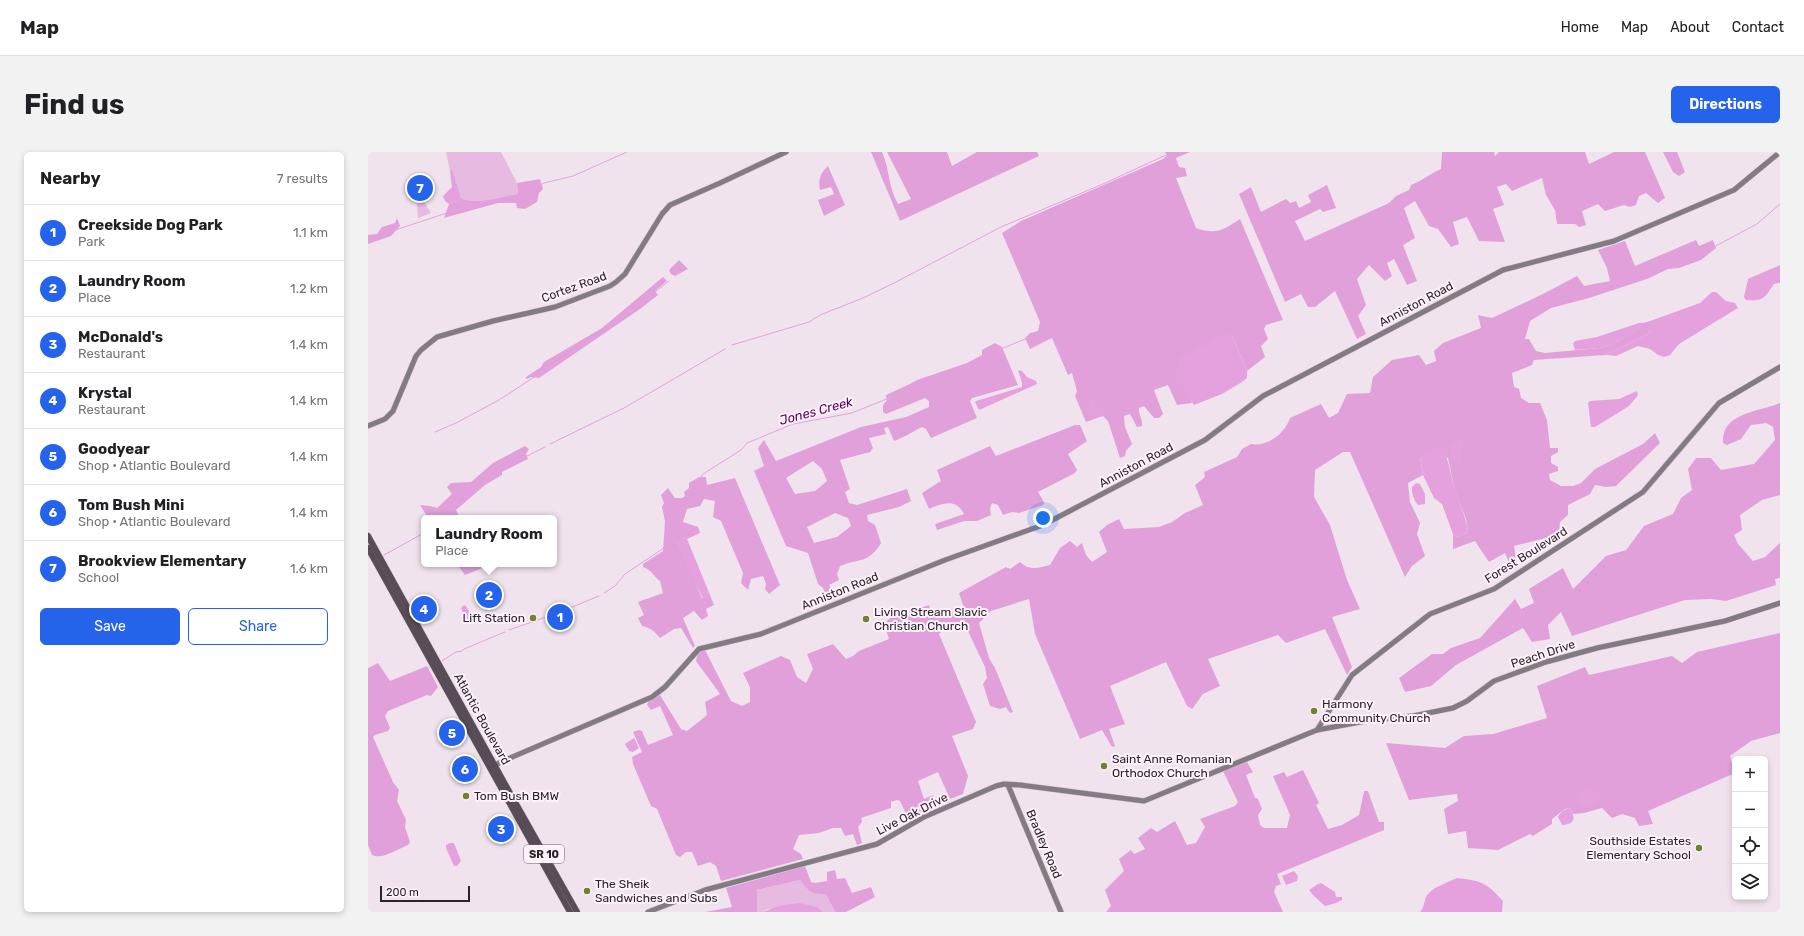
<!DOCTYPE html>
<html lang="en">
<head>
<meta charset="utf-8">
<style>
  :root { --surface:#fff; --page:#f2f2f2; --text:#202124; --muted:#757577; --line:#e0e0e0; --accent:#2563eb }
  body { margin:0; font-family:Rubik,sans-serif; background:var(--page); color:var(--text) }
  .controls { position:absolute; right:12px; bottom:12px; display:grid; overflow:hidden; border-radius:6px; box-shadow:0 2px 6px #0003 }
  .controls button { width:36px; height:36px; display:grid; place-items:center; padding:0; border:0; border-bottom:1px solid var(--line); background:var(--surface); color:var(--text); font:20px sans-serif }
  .scale { position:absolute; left:12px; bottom:10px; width:90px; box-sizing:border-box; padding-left:4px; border:2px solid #292428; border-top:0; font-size:11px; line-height:14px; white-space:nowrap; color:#292428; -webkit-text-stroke:3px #fef1fc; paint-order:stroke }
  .you { position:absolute; left:675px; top:366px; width:14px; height:14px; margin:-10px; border:3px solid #fff; border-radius:50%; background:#1a73e8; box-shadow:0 0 0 6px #1a73e833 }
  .badge { display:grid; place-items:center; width:26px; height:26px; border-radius:50%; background:var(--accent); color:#fff; font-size:13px; font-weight:700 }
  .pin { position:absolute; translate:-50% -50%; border:2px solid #fff; box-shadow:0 1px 4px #0006 }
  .popup { position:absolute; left:53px; top:363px; width:136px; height:52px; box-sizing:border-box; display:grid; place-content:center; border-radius:6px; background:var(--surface); filter:drop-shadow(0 1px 3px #0005); font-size:13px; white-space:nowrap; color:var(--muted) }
  .popup b { font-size:15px; color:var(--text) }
  .popup::after { content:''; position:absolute; left:50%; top:100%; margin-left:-8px; border:8px solid transparent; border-top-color:var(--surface) }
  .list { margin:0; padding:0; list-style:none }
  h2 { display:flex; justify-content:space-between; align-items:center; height:52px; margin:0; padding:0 16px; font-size:17px }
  h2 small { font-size:13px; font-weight:400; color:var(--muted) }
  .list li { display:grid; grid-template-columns:26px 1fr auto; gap:12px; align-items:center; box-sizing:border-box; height:56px; padding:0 16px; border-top:1px solid var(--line) }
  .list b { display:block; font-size:15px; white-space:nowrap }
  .list p { margin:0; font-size:13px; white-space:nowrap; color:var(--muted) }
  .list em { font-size:13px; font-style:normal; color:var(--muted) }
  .actions { display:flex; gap:8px; padding:12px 16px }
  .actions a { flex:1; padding:9px 0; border:1px solid var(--accent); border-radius:6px; text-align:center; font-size:14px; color:var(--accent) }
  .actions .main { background:var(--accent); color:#fff }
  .icon { flex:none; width:22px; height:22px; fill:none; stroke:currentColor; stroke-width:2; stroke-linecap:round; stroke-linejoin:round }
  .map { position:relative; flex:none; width:1412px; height:760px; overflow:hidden; border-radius:6px }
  header { display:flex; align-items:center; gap:24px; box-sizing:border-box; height:56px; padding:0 20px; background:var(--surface); border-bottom:1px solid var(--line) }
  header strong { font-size:19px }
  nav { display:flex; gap:22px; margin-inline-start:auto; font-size:14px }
  .intro { display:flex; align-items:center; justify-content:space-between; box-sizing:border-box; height:96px; padding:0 24px }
  h1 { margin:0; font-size:28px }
  .button { padding:10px 18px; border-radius:6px; background:var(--accent); color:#fff; font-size:14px; font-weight:700 }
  main { display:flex; gap:24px; padding:0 24px }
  aside { flex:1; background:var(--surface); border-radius:6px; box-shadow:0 2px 6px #0003 }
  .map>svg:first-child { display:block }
  .green { fill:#e7bae1 }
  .forest { fill:#e2a0db; fill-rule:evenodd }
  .water { fill:#e4a1dd }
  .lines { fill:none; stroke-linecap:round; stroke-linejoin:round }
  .stream { stroke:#e4a1dd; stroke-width:1 }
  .secondary-casing { stroke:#ccc1ca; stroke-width:6 }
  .highway-casing { stroke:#ccc1ca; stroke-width:7 }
  .secondary { stroke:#837b82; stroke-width:5 }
  .highway { stroke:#584d56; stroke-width:6 }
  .poi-dot { fill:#708232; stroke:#fef1fc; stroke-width:1.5 }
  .labels { text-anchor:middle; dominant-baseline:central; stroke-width:4; stroke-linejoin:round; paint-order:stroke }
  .shield { fill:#fef1fc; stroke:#696268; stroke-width:1 }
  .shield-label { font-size:11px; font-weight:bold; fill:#292428 }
  .street-label { font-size:12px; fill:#292428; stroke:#fef1fc }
  .poi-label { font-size:12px; fill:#292428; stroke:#fef1fc; text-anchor:start }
  .water-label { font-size:13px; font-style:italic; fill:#560352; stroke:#fef1fc }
</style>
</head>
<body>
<header>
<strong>Map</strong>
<nav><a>Home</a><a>Map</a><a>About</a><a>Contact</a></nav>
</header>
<div class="intro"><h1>Find us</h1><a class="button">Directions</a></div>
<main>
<aside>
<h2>Nearby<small>7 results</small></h2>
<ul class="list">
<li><span class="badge">1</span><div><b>Creekside Dog Park</b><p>Park</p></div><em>1.1 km</em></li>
<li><span class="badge">2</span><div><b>Laundry Room</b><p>Place</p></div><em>1.2 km</em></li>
<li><span class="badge">3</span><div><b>McDonald's</b><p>Restaurant</p></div><em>1.4 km</em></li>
<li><span class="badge">4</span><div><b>Krystal</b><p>Restaurant</p></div><em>1.4 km</em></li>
<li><span class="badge">5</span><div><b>Goodyear</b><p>Shop · Atlantic Boulevard</p></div><em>1.4 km</em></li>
<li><span class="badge">6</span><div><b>Tom Bush Mini</b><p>Shop · Atlantic Boulevard</p></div><em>1.4 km</em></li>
<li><span class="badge">7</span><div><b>Brookview Elementary</b><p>School</p></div><em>1.6 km</em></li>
</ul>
<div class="actions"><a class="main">Save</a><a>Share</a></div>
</aside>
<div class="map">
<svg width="1412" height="760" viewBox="0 0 1412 760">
  <rect width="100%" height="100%" fill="#f0e3ee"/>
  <g class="green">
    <path d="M78,0H133L149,31L150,42C135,44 106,54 93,46L84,18L82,20Z"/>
    <polygon points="53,49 57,51 63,61 50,66 49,52"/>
    <polygon points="432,728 440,737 458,741 467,760 455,760 449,755 399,757 394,760 389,760 389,738"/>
  </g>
  <g class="forest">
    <path d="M503,0H514C522,18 520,35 530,52L543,47L519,0H579L584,14L609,0H669L671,4L532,69Z"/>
    <path d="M797,0H822L808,6L811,15L817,16L819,24L808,26L828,76C848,83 855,78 872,67L915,168L898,173L896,177L900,187L893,194L897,205L879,219L864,183L813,226L824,251L809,253L800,233L786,238L795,262L791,266H786L776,254L771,256C770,262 775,267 774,274L769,275L762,262L756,264L757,275L764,292L758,299L757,304L752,306L740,269L735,264L718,270L707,244L709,239L704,221L700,223L684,186L662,197L657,186L662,181L670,179L672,170L634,81L653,69L795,7L799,3Z"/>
    <path d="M1074,0H1126L1127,4L1131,0H1217L1221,12L1246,0H1277L1297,46L1290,51L1278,41L1271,44L1268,53L1262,55L1256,53L1237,59L1230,52L1214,59L1218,73L1211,75L1207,72H1189L1187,58L1178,43L1174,26L1144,39L1138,32L1129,35L1136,53L1125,57L1137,90L1111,89L1099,65L1085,70L1091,92L1083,95L1070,77L1061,74L1047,49L1036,56L1047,86L1035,93L1049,129L1039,133L1026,107L1019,111L1024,124L1017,129L1001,113L989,127L998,153L990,164L998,182L989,187L967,139L947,155H940L933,142L917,150L871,42L883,35L893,60L918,47L922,51L928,49L931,56L943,50L940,43L959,33L968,56L955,60L952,57L927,69L937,89L1021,51L1028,44L1041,38L1043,33C1056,28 1061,22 1073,17Z"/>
    <polygon points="1295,0 1309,0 1317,20 1311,24 1305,20"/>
    <path d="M460,14L477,53L456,64L450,48L466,42L463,35L452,38C450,28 452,21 460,14Z"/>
    <path d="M172,27L175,37L171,41L169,50L157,57L149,56L148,51H130L76,66L81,52L90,50L93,46C106,54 135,44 150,42L149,31Z"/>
    <polygon points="29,66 32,74 23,84 0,92 0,83 9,82 14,75 27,71"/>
    <path d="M1328,88L1331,94L1345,88L1348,96L1333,108L1311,116L1300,117L1279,127L1221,146L1183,156L1162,169L1157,187H1161L1168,199L1177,201L1232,196L1242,193L1273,176L1275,171L1282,169V178L1280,182L1238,203L1166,208L1164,213L1144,221L1146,235L1151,237L1153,246L1161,251H1172L1179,268L1182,296H1190V300L1183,304V311L1190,315V319L1181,322L1182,328L1193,334H1205L1213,331L1227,317L1275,292L1287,281L1292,291L1248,334L1238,335L1227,333L1222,342L1200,353V363L1192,370L1191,381L1178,386L1146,394L1150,415L1144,417L1137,401L1121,410L1107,389L1085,397V382L1089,385L1100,380L1098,367L1087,339L1080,306L1052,305L1055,323L1040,331L1042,350L1052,371L1049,382L1057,404L1044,414L1037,425L982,300H975L947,318L946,345L962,373L979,428L992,457L964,465L984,515L979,523L957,477L918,491L910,483L840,507L852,534L835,542L824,557L819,554L798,510L742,534L757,572L741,577L747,594L744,595L734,578L712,587L667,482L661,447L623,459L611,471L621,506L627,516L645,560L642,561L638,555L632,557L622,554L615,532L619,526L617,515L597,473L577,476L571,482L608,570L605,577L584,584L600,624L595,642L582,647L570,620L550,629L556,647L565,643L568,652L544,666H540L532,649L529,648L523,650V656L493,666L494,670L490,675L494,691L489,693L485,682L477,684L473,676H465L451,681L431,683L425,697L433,702L435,707L353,729L348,714L342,710L330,714L324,700H318L312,705L308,703L289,657L283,654L265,612L264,605L274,600L265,580L271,578L274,579L280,593L305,583L292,554L283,558L279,553L280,550L292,543L313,577L319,579L339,563L337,550L352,542L328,509L330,501L337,498L363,549L374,554L382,550V535L375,521L413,504L422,508L429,525L438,531L445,517L439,502L465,492L478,507L485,504L491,499L521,487L516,472L522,466L561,453L563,461L573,460L577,462L596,456L591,441L638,415L642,417L652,410C662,419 670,416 682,413L692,396L702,389L709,395L714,391L718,403L724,410L739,400L731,380L739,373L751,367L756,377L791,375L804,370L817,361L835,353L827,333L837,325L836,320L869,305L874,297L883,292C900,295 917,281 922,266L953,252L961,266L970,261L979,242L1002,241L1005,225L1024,208L1051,203L1058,213L1068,209L1066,199L1075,191L1113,176L1110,163L1124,166L1175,142L1209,124L1216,134L1242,129L1239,116L1230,98L1257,89L1267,114Z"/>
    <polygon points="311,108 320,117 307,124 303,122 301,118"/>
    <polygon points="295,125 299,129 287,139 290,143 272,157 171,226 164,225 158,227 158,225 173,215 176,210 234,176"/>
    <path d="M627,191L634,195L650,233L604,246L602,249L609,266L563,286L558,277L554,275C544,280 537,285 526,289L520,275L516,276L518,282L501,286L505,296L502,300L472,308L482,337L477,340L481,351L489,353L539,337L543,349L531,355L499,363L500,369L507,373L513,391C500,412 492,406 472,414L469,422L471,428L461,433L467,445L460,449L455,436L450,432L440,401L418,394L386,319L396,314L390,296L396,288L408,309L493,275L538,265L561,255V249L557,246L518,262L515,260V253L519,248L518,243L542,232L549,228L599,211L614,203V198ZM445,309L454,317L459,329L447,339L427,342L418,326ZM467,361L480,366L483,374L469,385L446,391L439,375Z"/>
    <path d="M1412,251V343L1394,348L1372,363L1374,378L1366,383L1370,392L1385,409L1397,405L1412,391V426L1407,427L1408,433L1358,449L1343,447L1317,448L1204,484L1193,460L1180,473L1182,487L1164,490L1155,476L1088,513L1063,534L1037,540L1031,526L1064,502H1075L1083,496L1112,486L1147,447L1153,457L1166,451L1161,437L1195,416L1205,437L1238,404L1258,398L1276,374L1305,362L1313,346L1324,338L1320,317L1328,306H1343L1353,318L1386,312L1407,288L1405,275L1398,271L1383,273L1373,287L1359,293L1355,291C1355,287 1355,282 1357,278C1365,260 1396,258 1412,251Z"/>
    <path d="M707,273H712L719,289L700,302L709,318L707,321L670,340L676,350L675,353L651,361L644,360L635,363L630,353L624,351L622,356L623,363L609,369H596L569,378L567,372L596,362C588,346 574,351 561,357L554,341L573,329L569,318L622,294L628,304Z"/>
    <polygon points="157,294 161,297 158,302 160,307 134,320 134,323 117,333 88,358 92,366 60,366 52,353 62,354 69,356 84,342 79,335 83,331 103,330 125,311"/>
    <path d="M331,325H338L339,333L367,326L412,433L401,442L397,437L398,432L395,424L383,427L380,438L373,431L375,421L353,369L345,365L347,349L336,347L332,354L319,357L315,370L330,375L332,381L319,387L314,386L309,390L334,446L339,444L340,438L346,453L338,457L340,464L334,468L326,459L315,466L327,494L325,496L313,476L306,477L292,486C287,480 283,476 274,474L270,466L276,463L270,450L295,441L292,429C285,424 285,419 275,415V412L295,399L297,369L294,355L296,351L293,343L300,336L307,346H314L317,344L316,340L321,336V331Z"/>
    <polygon points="89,412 118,412 119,414 97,423"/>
    <polygon points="1412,481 1412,581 1383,589 1362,604 1367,621 1280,659 1285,672 1271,674 1267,666 1254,662 1244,666 1234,656 1216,661 1205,662 1202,656 1197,657 1184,667 1184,672 1165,684 1162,682 1130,698 1100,696 1098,679 1080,682 1076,657 1090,649 1089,642 1041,648 1018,591 1077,596 1096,584 1125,582 1179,566 1169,534 1217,515 1221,523 1304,504 1314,511 1329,500"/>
    <path d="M10,511L22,529L59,514L70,535L63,544L59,543L20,559L17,564L22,576L20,579L7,583L5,585L25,630L31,638L29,649L38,668L37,675L42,690L40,693C29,697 15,708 4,703L0,693V516Z"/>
    <polygon points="879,610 885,620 878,623 887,646 890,647 894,657 890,663 892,673 896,676 919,676 922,663 905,624 916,620 919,625 935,618 951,651 948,653 960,677 974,673 991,663 996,639 1000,639 1011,670 1016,670 1016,678 909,722 913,732 908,734 906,740 915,760 738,760 743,754 737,738 756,719 751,707 763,698 766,702 777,697 770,686 783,676 789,680 807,669 819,693 828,691 837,675 832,667 867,654 870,650 855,619"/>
    <path d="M437,714L443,730L447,731L459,729V720L467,718L469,727L477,726L484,741L503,735L507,745L478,760H467L458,742C442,742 442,740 432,728L389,738V760H337L364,755L358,736Z"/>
  </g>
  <g class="water">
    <polygon points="84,17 93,46 90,50 81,52 77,49 75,44 84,35 82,20"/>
    <path d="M1412,113V131L1406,132C1396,146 1397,149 1378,148L1376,145L1380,127Z"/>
    <polygon points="1344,140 1348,140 1358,149 1367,151 1370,156 1311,192 1302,203 1296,205 1290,203 1282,197 1270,194 1248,204 1238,203 1280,182 1282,178 1282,169 1332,151"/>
    <polygon points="1271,171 1275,171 1274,176 1242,193 1232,196 1207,198 1205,192 1207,189 1229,185"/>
    <path d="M862,182L864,183L879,219V226L874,230L854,242L826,253C817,241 809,222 810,207L855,183Z"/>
    <polygon points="650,218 654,219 659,225 668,229 669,232 611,258 607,250 608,249 654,235 654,231"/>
    <polygon points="1269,239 1270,243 1261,254 1227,275 1223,275 1220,251 1222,249 1251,247"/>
    <polygon points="725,247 733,261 726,265 719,251"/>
    <path d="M1090,288H1095L1096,290L1093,296C1094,301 1095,309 1092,313L1084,307L1081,294Z"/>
    <path d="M1072,295L1075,296C1081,310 1083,324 1087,338C1092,353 1098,365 1100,380L1089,385L1085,382L1074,352L1066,346L1055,323L1052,305Z"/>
    <path d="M1048,331L1052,332L1057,342V352L1050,353C1046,349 1043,340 1044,335Z"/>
    <polygon points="314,386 319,387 340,438 339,444 335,446 319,416 309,390 310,387"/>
    <polygon points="96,453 98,454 104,465 102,469 99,470 93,456"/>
    <polygon points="266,586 271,596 265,600 261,599 257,592"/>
    <polygon points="1222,636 1228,641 1229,649 1222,655 1213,654 1208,644 1209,641"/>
    <path d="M1202,656C1208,667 1207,672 1194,673L1190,665C1192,660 1197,657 1202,656Z"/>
    <polygon points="82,691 86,691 93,709 89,714 86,714 78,696 78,693"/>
    <polygon points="926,719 930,724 929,729 918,733 914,724"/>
    <path d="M1089,726C1113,729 1118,730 1135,749L1134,760H1052C1056,755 1056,751 1058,745C1062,736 1081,730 1089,726Z"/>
    <polygon points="953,731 967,740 968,745 974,745 974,748 968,751 957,754 945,743 941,738 950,732"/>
    <polygon points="431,751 449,755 455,760 394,760 415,753"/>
  </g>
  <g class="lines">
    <g class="stream">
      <polyline points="0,87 112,50 156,42 176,31 205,24 259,0"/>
      <polyline points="1162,163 1193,148 1211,144 1310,111 1344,96 1389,72 1412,52"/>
      <polyline points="364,193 441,170 452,163 495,146 526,131 633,75 735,32 798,3"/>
      <polyline points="67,280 88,271 131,248 226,186 250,167 263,159 301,129"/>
      <polyline points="182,292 256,256 357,197"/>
      <polyline points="74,366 135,316 177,295"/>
      <polyline points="16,403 56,381"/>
      <polyline points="236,441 247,434 257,422 296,396 303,365 335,322 373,298 379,291 425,272 484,261 600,214 630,198 675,180"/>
      <polyline points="202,456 231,444"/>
      <polyline points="141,478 198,458"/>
      <polyline points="74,509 88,500 94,499 96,497 137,480"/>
      <polyline points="0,548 61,516"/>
    </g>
    <g class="secondary-casing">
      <g id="secondary">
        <polyline points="0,274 17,267 25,259 48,204 53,198 69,185 125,169 187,155 242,134 248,130 257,122 294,62 302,53 352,31 418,0"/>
        <polyline points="949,578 984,523 1030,487 1062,462 1126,437 1275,340 1351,251 1412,215"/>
        <polyline points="125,616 129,612 142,606 284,545 297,535 331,497 393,482 577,408 675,373 837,288 895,244 1135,118 1246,89 1366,38 1412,0"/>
        <polyline points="640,633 693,760"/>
        <polyline points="280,760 337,738 509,692 556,665 628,634 636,632 652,633 776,649 949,578 1003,568 1045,564 1085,556 1099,549 1126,529 1178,510 1229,496 1357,469 1412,451"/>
      </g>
    </g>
    <g class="highway-casing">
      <g id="highway">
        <polyline points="0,384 143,643 209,760"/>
        <polyline points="0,396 202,760"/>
      </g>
    </g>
    <use href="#secondary" class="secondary"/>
    <use href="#highway" class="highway"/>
  </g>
  <g class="poi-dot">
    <circle cx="165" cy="466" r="4"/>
    <circle cx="498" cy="467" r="4"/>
    <circle cx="946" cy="559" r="4"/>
    <circle cx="736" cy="614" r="4"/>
    <circle cx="98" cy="644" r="4"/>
    <circle cx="1331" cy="696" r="4"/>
    <circle cx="219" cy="739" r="4"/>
  </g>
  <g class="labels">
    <rect class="shield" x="156" y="693" width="40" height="18" rx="3"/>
    <g class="shield-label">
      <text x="176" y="702">SR 10</text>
    </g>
    <g class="street-label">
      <text transform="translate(206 135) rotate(-20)">Cortez Road</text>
      <text transform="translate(1048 152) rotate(-28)">Anniston Road</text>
      <text transform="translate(768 313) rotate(-28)">Anniston Road</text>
      <text transform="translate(1158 403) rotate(-32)">Forest Boulevard</text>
      <text transform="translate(472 439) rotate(-22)">Anniston Road</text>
      <text transform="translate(1175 502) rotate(-18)">Peach Drive</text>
      <text transform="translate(114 567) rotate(61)">Atlantic Boulevard</text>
      <text transform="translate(544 662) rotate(-27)">Live Oak Drive</text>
      <text transform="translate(676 692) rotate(67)">Bradley Road</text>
    </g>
    <g class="poi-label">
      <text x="506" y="460">Living Stream Slavic<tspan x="506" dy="14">Christian Church</tspan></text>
      <text x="157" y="466" text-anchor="end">Lift Station</text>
      <text x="954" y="552">Harmony<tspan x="954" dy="14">Community Church</tspan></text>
      <text x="744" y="607">Saint Anne Romanian<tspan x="744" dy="14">Orthodox Church</tspan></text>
      <text x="106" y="644">Tom Bush BMW</text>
      <text x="1323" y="689" text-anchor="end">Southside Estates<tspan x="1323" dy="14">Elementary School</tspan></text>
      <text x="227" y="732">The Sheik<tspan x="227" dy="14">Sandwiches and Subs</tspan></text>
    </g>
    <g class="water-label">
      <text transform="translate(448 259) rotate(-15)">Jones Creek</text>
    </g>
  </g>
</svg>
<div class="controls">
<button>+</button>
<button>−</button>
<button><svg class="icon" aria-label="locate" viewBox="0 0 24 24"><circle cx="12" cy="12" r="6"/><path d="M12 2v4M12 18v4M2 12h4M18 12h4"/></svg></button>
<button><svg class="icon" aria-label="layers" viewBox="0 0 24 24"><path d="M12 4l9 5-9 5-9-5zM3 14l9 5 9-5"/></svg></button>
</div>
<div class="scale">200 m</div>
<div class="you"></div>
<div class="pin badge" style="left:192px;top:465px">1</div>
<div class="pin badge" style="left:121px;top:443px">2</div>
<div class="popup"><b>Laundry Room</b>Place</div>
<div class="pin badge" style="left:133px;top:677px">3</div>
<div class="pin badge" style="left:56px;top:457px">4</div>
<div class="pin badge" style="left:84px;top:581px">5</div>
<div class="pin badge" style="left:97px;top:617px">6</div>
<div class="pin badge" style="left:52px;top:36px">7</div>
</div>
</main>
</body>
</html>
